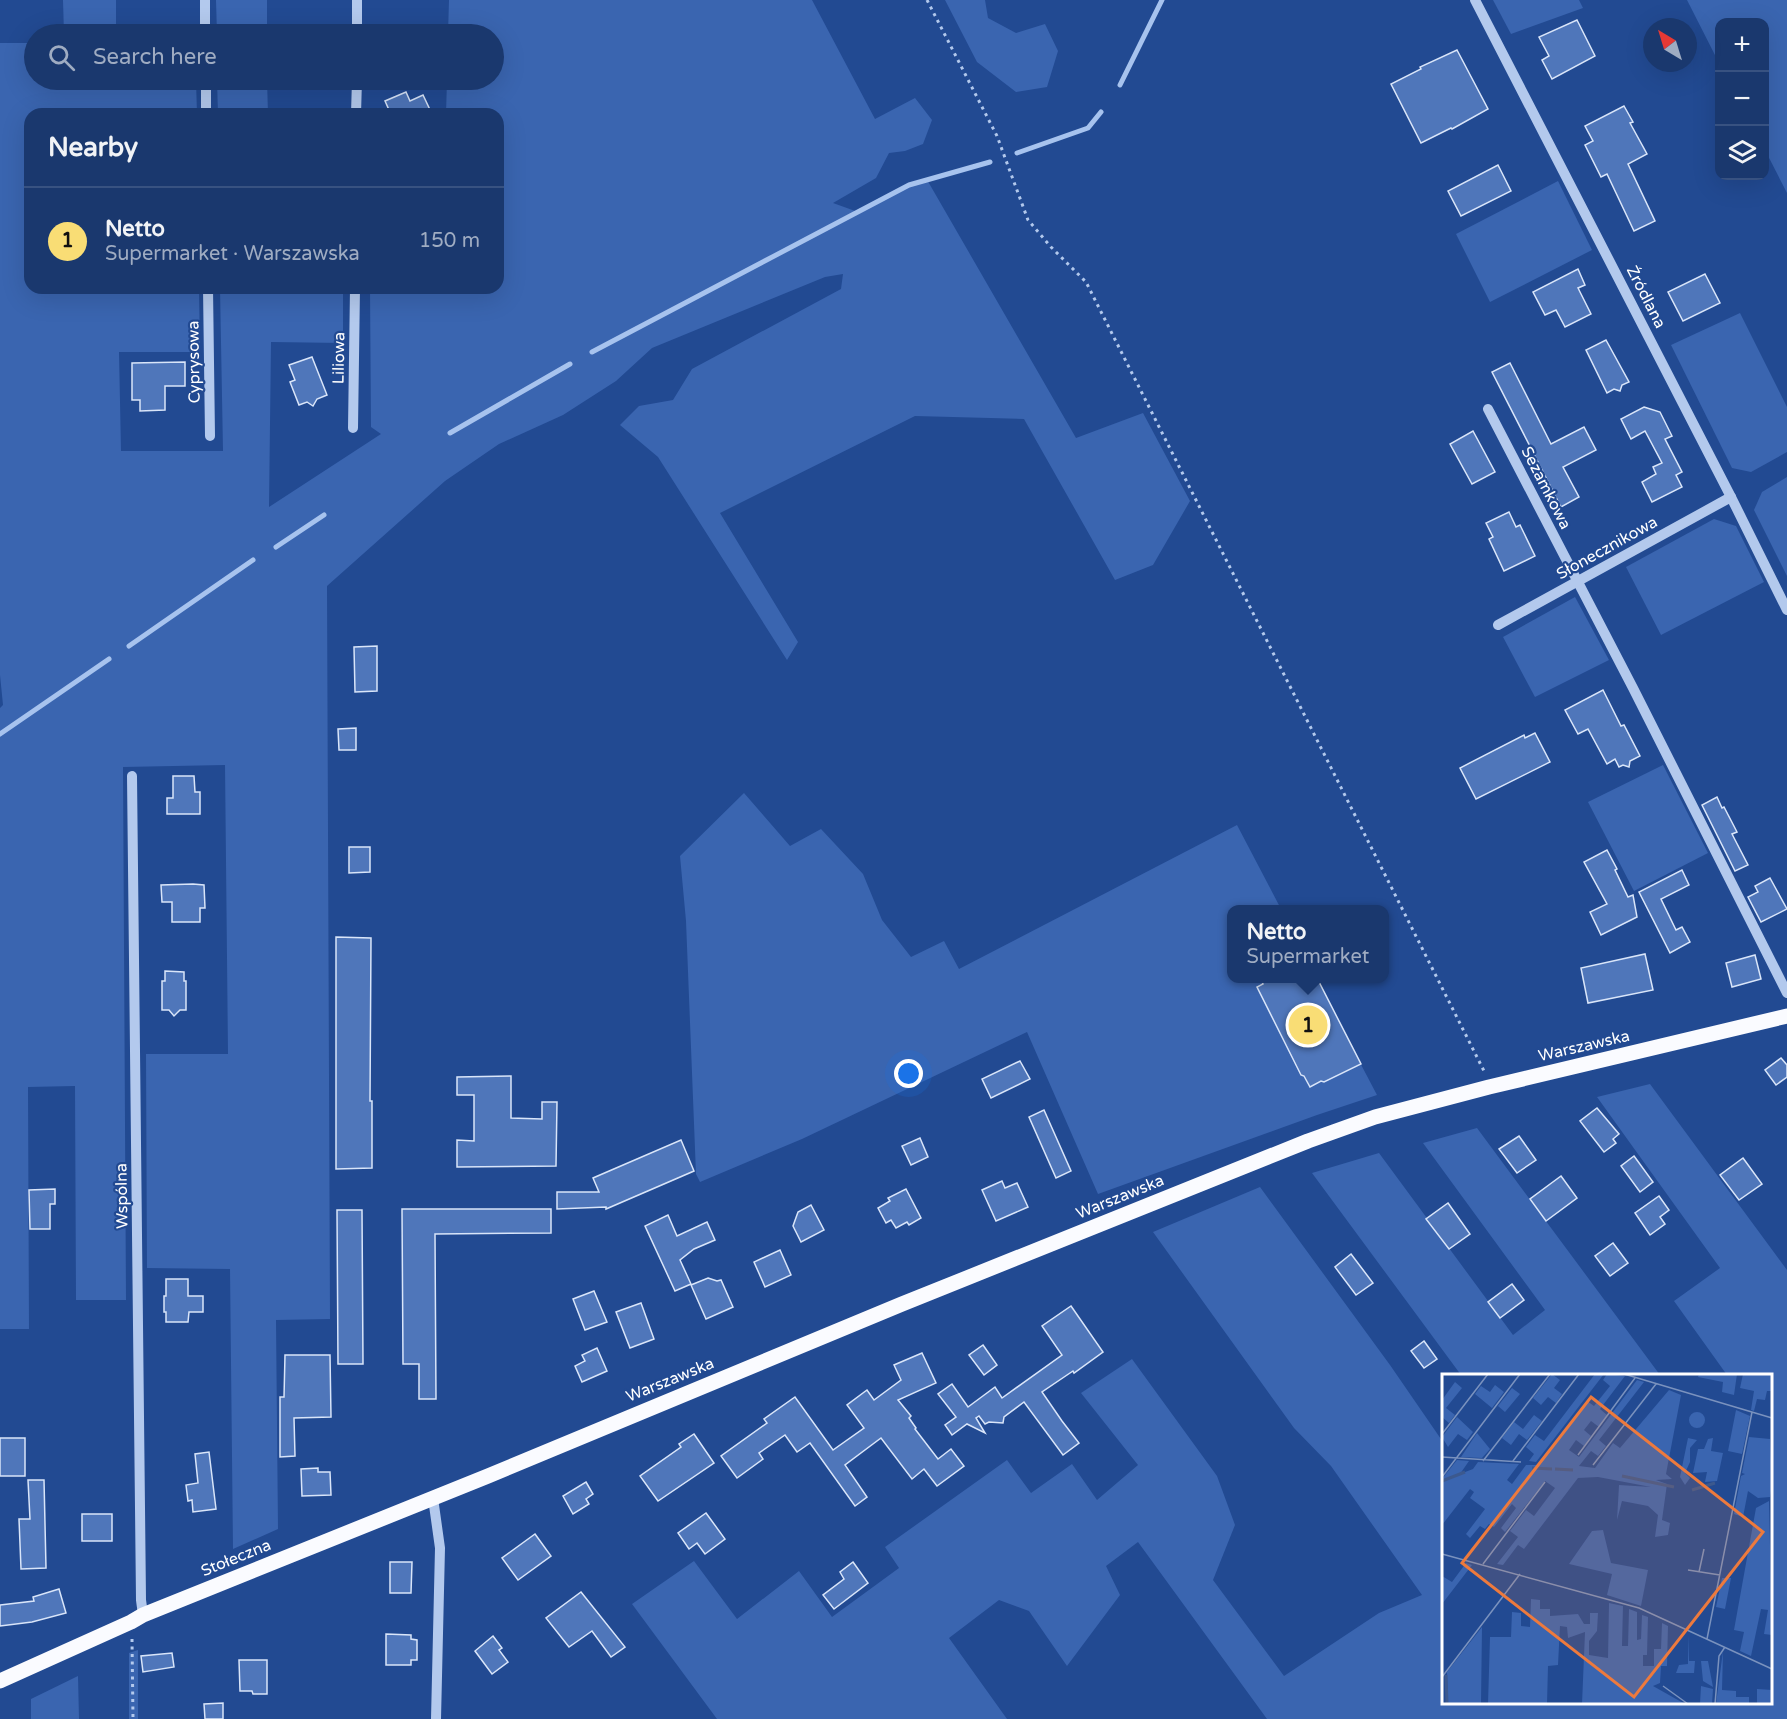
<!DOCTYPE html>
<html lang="en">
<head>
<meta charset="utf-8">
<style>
  :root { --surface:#1a386e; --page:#233f73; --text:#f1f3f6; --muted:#9facc2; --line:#385281; --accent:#f9dd75 }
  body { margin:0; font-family:"Varela Round",sans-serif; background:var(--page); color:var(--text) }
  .controls { position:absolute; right:18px; top:18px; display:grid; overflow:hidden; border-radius:12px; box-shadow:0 6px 24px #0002 }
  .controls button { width:54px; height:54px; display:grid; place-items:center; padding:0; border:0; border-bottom:2px solid var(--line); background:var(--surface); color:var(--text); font:30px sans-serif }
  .compass { position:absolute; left:1643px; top:18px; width:54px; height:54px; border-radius:50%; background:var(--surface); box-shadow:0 6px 24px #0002; rotate:322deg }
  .you { position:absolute; left:909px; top:1074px; width:21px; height:21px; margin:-15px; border:4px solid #fff; border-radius:50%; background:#1a73e8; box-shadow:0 0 0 9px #1a73e833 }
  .badge { display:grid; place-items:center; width:39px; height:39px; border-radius:50%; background:var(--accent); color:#111; font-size:20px; font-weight:700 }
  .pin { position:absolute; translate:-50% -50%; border:3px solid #fff; box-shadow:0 2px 6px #0006 }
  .popup { position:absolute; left:1227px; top:905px; width:162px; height:78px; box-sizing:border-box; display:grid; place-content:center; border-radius:12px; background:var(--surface); filter:drop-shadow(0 2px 4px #0005); font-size:20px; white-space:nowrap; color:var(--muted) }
  .popup b { font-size:22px; color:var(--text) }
  .popup::after { content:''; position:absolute; left:50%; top:100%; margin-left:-12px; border:12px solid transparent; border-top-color:var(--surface) }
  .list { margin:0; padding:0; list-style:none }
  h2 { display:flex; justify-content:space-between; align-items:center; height:78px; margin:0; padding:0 24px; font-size:26px }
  h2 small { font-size:20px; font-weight:400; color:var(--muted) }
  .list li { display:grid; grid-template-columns:39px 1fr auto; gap:18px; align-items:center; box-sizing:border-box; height:108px; padding:0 24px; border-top:2px solid var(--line) }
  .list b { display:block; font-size:22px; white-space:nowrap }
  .list p { margin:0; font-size:20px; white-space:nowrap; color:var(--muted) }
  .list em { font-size:20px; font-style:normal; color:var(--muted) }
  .icon { flex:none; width:33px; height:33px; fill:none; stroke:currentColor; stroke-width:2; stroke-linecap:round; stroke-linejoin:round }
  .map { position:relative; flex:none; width:1787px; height:1719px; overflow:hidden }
  .search { position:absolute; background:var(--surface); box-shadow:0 6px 24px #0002; left:24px; top:24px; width:480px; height:66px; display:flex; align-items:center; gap:15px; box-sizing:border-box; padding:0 21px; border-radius:33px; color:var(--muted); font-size:22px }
  .panel { position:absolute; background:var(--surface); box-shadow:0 6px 24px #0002; left:24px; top:108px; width:480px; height:186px; border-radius:18px }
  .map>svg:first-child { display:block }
  .green { fill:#3a65b0 }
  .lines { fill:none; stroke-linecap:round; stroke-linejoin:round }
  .stream { stroke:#a7c3ee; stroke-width:5 }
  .building { fill:#4f76ba; stroke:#d9e5f9; stroke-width:1.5 }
  .path { stroke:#b3c9ed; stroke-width:3; stroke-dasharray:3 4.5; stroke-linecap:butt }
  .minor { stroke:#b3c9ed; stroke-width:10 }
  .major { stroke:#fafbff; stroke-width:15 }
  .labels { text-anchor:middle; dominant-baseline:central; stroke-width:4.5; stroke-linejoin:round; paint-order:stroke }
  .street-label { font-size:16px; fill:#fff; stroke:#224a92 }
  .inset-river { fill:none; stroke:#3c598e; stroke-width:3 }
  .inset-road { fill:none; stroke:#7a92be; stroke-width:1.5 }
  .view { fill:#ed7a3d; fill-opacity:0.15; stroke:#ed7a3d; stroke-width:3 }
  .inset-edge { fill:none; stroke:#fff; stroke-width:3 }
</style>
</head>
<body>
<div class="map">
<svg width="1787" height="1719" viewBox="0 0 1787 1719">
  <rect width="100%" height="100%" fill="#224a92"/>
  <g class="green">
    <polygon points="63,0 116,0 116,34 64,34"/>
    <polygon points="216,0 267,0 267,34 217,34"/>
    <polygon points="449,0 812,0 875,119 915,98 932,120 923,144 905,151 889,153 876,178 833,203 858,212 926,178 1076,438 1143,413 1190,501 1153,565 1115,580 1024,419 915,416 720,513 798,642 787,660 658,457 620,425 639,406 673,400 692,369 841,289 843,274 825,277 652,348 616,381 563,415 499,444 445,481 327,586 330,1319 276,1320 278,1529 233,1549 230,1269 147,1268 146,1054 228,1054 225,765 123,767 126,1300 76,1300 75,1086 28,1087 29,1329 0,1329 0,708 3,705 0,675 0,43 34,43 34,80 196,80 197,114 30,114 30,288 199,288 200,352 119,352 121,451 223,451 220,288 343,288 343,343 271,342 269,507 381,434 371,427 370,288 498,288 498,114 446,114 447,80 494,80 494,34 448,34"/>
    <polygon points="945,0 985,0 988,18 1016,33 1045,24 1058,51 1047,87 1016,92 977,62"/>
    <polygon points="1493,0 1579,0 1583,8 1511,34"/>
    <polygon points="1687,0 1787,0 1787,193 1765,150 1764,22 1720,22 1719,63"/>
    <polygon points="217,80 267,80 268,114 218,114"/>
    <polygon points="1558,181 1592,250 1490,302 1456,234"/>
    <polygon points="1740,313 1787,407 1787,452 1751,472 1732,468 1671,345"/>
    <polygon points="1787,477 1787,576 1754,510 1762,492"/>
    <polygon points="1714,519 1736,526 1764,582 1661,635 1626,567"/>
    <polygon points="1575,597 1609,660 1535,697 1503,637"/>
    <polygon points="1663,765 1708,853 1634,891 1588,802"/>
    <polygon points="744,793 790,846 821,829 863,874 882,920 911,957 944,941 959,969 1237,825 1281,909 1232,910 1232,978 1316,979 1377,1095 1317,1115 1098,1194 1027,1032 802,1139 700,1182 696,1174 686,921 680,856"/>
    <polygon points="1650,1084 1787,1270 1787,1719 1267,1719 1138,1542 1106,1566 1120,1595 1067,1666 1029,1611 999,1600 949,1638 1007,1719 717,1719 632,1604 694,1561 737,1619 799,1571 832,1617 899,1568 885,1547 1007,1460 1031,1493 1072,1464 1097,1500 1138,1465 1081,1393 1132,1359 1217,1476 1235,1525 1213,1580 1284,1676 1379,1613 1422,1595 1331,1466 1294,1428 1153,1232 1260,1187 1390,1365 1443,1442 1444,1702 1770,1702 1770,1376 1727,1375 1674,1301 1720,1268 1597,1097"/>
    <polygon points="1477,1128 1660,1375 1461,1375 1312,1173 1379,1153 1513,1335 1545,1310 1423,1143"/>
    <polygon points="138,1650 138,1719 129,1719 129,1653"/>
    <polygon points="78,1676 79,1719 31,1719 31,1699"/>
  </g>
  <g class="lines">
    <g class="stream">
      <polyline points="1120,85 1162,0"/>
      <polyline points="1017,153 1088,128 1101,112"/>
      <polyline points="592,352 909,185 990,162"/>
      <polyline points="450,433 570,364"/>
      <polyline points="276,547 324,515"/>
      <polyline points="129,646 253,560"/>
      <polyline points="0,734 109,659"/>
    </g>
  </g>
  <g class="building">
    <polygon points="1577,20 1595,56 1552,79 1542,60 1549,56 1539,37"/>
    <polygon points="1457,50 1488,109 1452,129 1451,128 1421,143 1391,84 1421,69 1420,67"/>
    <polygon points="406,92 410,101 423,95 432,114 381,114 389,110 385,101"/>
    <polygon points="1624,106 1633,122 1630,123 1647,154 1628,164 1655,221 1634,231 1607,174 1601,177 1585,145 1593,141 1585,126"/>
    <polygon points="1498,165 1511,191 1461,216 1448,191"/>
    <polygon points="1578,269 1585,285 1578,288 1591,314 1565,327 1556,310 1545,315 1533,292"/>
    <polygon points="1705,274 1720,303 1683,321 1668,292"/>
    <polygon points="1606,340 1629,382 1622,385 1620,391 1614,389 1607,393 1586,350"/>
    <polygon points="312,357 327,395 317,399 313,406 307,402 299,405 290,382 295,380 289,365"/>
    <polygon points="185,362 185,386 165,386 165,410 140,411 140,400 132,400 132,363"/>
    <polygon points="1510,363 1551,444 1584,427 1596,450 1563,467 1579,497 1561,507 1492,372"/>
    <polygon points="1644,407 1660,412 1672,436 1665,439 1682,472 1676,475 1682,487 1652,502 1642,482 1656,474 1653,467 1662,463 1645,431 1631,439 1621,419"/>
    <polygon points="1473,431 1495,472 1472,484 1450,444"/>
    <polygon points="1509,512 1516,527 1520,525 1535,556 1504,571 1489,539 1493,537 1486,523"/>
    <polygon points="377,646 377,691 355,692 354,647"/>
    <polygon points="1603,690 1621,726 1624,725 1640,756 1630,761 1629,767 1623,765 1619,767 1615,759 1607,764 1588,729 1578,734 1565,710"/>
    <polygon points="356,728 356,750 339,750 338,729"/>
    <polygon points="1535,733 1550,762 1476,799 1460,768 1524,735 1525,738"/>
    <polygon points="173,776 194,776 195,792 200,792 200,814 167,814 167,798 173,798"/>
    <polygon points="1717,797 1722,808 1724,807 1737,832 1732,834 1748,865 1735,871 1702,805"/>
    <polygon points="349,847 370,847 370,872 349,873"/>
    <polygon points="1607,850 1617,869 1615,870 1628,897 1633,895 1637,917 1601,935 1590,912 1607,904 1584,862"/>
    <polygon points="1682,870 1689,885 1661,899 1676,930 1682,927 1690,942 1670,953 1639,892"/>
    <polygon points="1770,878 1787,909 1761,922 1748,897 1758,892 1755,886"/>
    <polygon points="193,884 204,885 205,908 200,908 200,922 172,922 172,902 162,902 161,885"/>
    <polygon points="336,937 371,938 370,1101 372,1101 372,1168 336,1169"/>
    <polygon points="1645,954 1653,990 1588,1003 1581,968"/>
    <polygon points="1755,955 1761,979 1732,987 1726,963"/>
    <polygon points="165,971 184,972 184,981 186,981 186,1010 180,1010 174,1016 169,1010 162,1010 162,981 165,981"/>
    <polygon points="1260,978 1317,978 1361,1064 1324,1082 1321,1081 1310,1087 1304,1076 1301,1075 1257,987 1263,984"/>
    <polygon points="1781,1058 1787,1065 1787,1077 1776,1085 1765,1070"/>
    <polygon points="1020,1061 1030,1079 991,1098 982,1079"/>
    <polygon points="511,1076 511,1118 542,1119 542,1102 557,1102 556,1166 457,1167 457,1140 474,1141 474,1095 457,1095 457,1077"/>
    <polygon points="1597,1108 1619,1134 1613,1139 1616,1143 1604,1152 1580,1121"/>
    <polygon points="1044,1110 1071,1171 1056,1178 1029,1117"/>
    <polygon points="1519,1136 1536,1160 1517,1173 1499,1149"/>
    <polygon points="920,1138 928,1157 911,1165 902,1146"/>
    <polygon points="681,1140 694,1171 606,1209 606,1207 557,1209 557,1192 599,1192 593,1178"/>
    <polygon points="1634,1156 1653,1182 1640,1192 1621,1166"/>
    <polygon points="1743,1158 1762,1184 1739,1200 1720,1175"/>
    <polygon points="1561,1176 1577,1198 1546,1221 1530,1199"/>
    <polygon points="1002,1181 1005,1188 1017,1183 1028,1207 996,1221 982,1190"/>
    <polygon points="55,1189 55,1204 50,1204 50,1229 30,1229 29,1190"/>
    <polygon points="906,1189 921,1218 909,1225 907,1222 896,1228 891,1220 886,1223 878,1208 890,1201 888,1198"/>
    <polygon points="1659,1196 1669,1210 1660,1217 1665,1224 1650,1235 1635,1213"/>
    <polygon points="1448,1203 1470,1234 1449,1249 1426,1219"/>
    <polygon points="811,1205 824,1230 801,1242 793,1226 798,1212"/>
    <polygon points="402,1209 551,1209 551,1233 435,1234 436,1399 419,1399 419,1364 403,1364"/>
    <polygon points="337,1210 362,1210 363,1364 338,1364"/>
    <polygon points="668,1215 677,1236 707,1222 715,1240 694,1249 680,1260 691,1284 675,1291 645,1226"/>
    <polygon points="1613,1243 1628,1263 1610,1276 1595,1256"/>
    <polygon points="780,1250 791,1275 765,1287 754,1262"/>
    <polygon points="1351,1254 1373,1283 1356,1295 1335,1267"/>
    <polygon points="708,1278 717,1281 721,1280 733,1307 706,1319 691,1285"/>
    <polygon points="166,1279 188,1279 188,1296 203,1296 203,1312 189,1312 188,1322 166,1322 166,1312 164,1312 164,1296 166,1296"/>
    <polygon points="1512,1284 1524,1300 1500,1318 1488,1302"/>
    <polygon points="594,1291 607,1322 585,1330 573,1299"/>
    <polygon points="641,1303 654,1339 630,1348 616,1312"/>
    <polygon points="1071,1306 1103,1352 1074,1373 1073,1371 1042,1392 1062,1421 1079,1443 1063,1455 1024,1402 1004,1417 1003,1423 989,1422 985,1424 979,1416 976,1418 985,1433 967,1424 952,1435 945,1425 956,1417 938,1394 952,1384 968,1407 995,1387 1002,1398 1062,1355 1042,1326"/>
    <polygon points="1424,1341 1437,1359 1424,1368 1411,1351"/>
    <polygon points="983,1345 997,1365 984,1375 969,1355"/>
    <polygon points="597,1348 607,1371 582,1382 575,1366 585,1361 582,1355"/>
    <polygon points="922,1353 936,1383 898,1400 911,1416 909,1418 916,1428 915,1429 938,1459 951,1449 964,1466 937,1486 924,1469 912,1479 881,1438 845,1465 867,1497 855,1506 810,1443 797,1452 785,1435 759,1453 763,1459 737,1478 721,1456 767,1423 764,1419 795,1397 833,1450 864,1428 847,1405 867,1390 874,1400 901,1380 894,1365"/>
    <polygon points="285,1355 330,1355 331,1417 294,1418 295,1456 280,1457 280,1397 284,1397"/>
    <polygon points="694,1434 714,1463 658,1501 640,1476 681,1447 679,1444"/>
    <rect x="0" y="1438" width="25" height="38"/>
    <polygon points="209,1452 216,1509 193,1512 192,1500 188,1501 186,1485 198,1483 195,1454"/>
    <polygon points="318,1468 318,1472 330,1472 331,1495 302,1496 301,1469"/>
    <polygon points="28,1480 44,1480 46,1568 21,1569 19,1519 30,1519"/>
    <polygon points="586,1482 593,1494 586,1499 589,1504 573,1514 563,1496"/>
    <polygon points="706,1513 725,1539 705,1554 697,1543 689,1549 678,1533"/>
    <rect x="82" y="1514" width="30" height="27"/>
    <polygon points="535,1534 551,1556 518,1580 502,1558"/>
    <polygon points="390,1562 412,1562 411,1593 390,1593"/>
    <polygon points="853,1562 868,1583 834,1609 823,1595 844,1579 840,1572"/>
    <polygon points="59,1589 66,1613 32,1622 0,1626 0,1605 34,1601 33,1597"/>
    <polygon points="581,1592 625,1647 611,1657 592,1631 569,1647 546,1618"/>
    <polygon points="386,1634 411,1635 411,1639 417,1640 417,1660 411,1660 411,1665 386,1665"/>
    <polygon points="493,1636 502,1648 499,1650 508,1662 492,1674 475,1651"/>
    <polygon points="172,1653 174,1667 143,1672 141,1656"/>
    <polygon points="239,1660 267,1660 267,1694 253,1694 252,1691 240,1691"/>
    <polygon points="223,1703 223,1719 205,1719 204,1704"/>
  </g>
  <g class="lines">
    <g class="path">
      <polyline points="927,0 997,136 1028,220 1051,247 1086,282 1484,1071"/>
      <polyline points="132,1639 133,1719"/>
    </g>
    <g class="minor">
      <polyline points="205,0 205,34"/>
      <polyline points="357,0 357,34"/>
      <polyline points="1475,0 1731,497 1787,610"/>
      <polyline points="206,80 206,114"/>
      <polyline points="356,114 357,80"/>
      <polyline points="208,288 210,436"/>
      <polyline points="1488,409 1633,688 1787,993"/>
      <polyline points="353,428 355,288"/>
      <polyline points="1498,625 1731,497"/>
      <polyline points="132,776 141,1600 143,1615"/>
      <polyline points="433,1498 440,1548 436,1719"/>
    </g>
    <polyline class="major" points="0,1681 131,1622 143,1615 488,1476 902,1304 1308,1141 1375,1117 1489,1087 1787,1016"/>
  </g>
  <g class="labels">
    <g class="street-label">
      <text transform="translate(1646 297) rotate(63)">Źródlana</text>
      <text transform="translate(339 358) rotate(-89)">Liliowa</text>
      <text transform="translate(194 362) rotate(-91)">Cyprysowa</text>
      <text transform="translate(1546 488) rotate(63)">Sezamkowa</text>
      <text transform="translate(1607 548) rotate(-29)">Słonecznikowa</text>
      <text transform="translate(1584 1046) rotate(-13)">Warszawska</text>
      <text transform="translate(122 1196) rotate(-91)">Wspólna</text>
      <text transform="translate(1120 1197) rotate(-22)">Warszawska</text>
      <text transform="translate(670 1380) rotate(-22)">Warszawska</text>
      <text transform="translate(236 1558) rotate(-22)">Stołeczna</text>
    </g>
  </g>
  <g transform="translate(1442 1374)">
    <rect width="330" height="330" fill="#224a92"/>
    <path d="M110,0L118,6L112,14L120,20L114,29L106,23L99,31L91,24ZM153,0H162L94,88L87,87L92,80L84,73L93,61L102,67ZM165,0L183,2L158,35L165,41L157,53L149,47L142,56L149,62L142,72L134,66L127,76L137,83L195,6L202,8L157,66L164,72L156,82L149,77L137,92L153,94L171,69L178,74L227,16L239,21L224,100L230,105L214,106L225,110L220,146L228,149L226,161L213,163L216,141L206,132L180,127L175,146L177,111L209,113L156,103L136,104L82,175L76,171L61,191L55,190L76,163L68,157L84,136L92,142L113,114L103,107L63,158L59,154L74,134L70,130L52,153L47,150L43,155L38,152L28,164L24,160L43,135L28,124L32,118L28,115L0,151V105L15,86L27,87L18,100L31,95L36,88L77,90L65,106L70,110L84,91H96L145,27L152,32L168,12L161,6ZM257,0H295L292,21L280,18L281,8L256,3ZM301,0H330V17H325L323,26L315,25L312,37L309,36L312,17L298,14ZM13,8L20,14L4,34L13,41L7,49L0,43V26ZM53,11L62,18L50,34L33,20L39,12L48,18ZM70,14L78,20L63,38L56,32ZM294,36L308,42L300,80L286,77ZM247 46a8 8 0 1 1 16 0a8 8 0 1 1-16 0ZM92,41L100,47L85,66L77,60L69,71L60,64L72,48L81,55ZM15,43L31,58L25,66L16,60L6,73L0,63ZM35,59L48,75L40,84L19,83ZM307,63L328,65L330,109L328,123L316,124L306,117L301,143L292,140L299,102L303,100L300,99ZM246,64L255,66L248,74V88L243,99L248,104L243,111L238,103ZM271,64L269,77L281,79L275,107L263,108L265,98L251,99L256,75H262L266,65ZM327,127L330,261L322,260L326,236L319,235L309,282L298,277L302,258L292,256L314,134ZM161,156L169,189L206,196L199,232L165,221L170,200L127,190L150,157ZM24,189L30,191L0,230V202L10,208ZM280,204H289L283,235L274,233ZM89,225L98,226V235H108V242L136,240L142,250H148V239H156L155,257L147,267V281L166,284L167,229L181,232L180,272H186L187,235L195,238V266L199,265L200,241L206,243L205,281H201V292H212V275H219L220,249L226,252L225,292H219L218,309L211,312L243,330H140L143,258L126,264L125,253L118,252L116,291L106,292L105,330H46L48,263H69L70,238L79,239V252L88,253ZM40,253L39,330H6L5,298ZM246,261L247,287H253L252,299H234L237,291L246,290ZM281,277L280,316L294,317V323H307V330H274ZM259,287H266L271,313L261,307ZM259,312L271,315L270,330H258ZM315,315L330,316L329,330H315Z" fill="#3a65b0"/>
    <path class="inset-river" d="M90,94L110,95M113,95L131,96M180,102L232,113M0,107L23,98M250,116L273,109M4,301L5,330"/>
    <path class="inset-road" d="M182,0L330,44M0,60L46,0M136,81L193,4M0,83L79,88M41,87L108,0M71,87L137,0M151,91L214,10M0,103L78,0M0,180L197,234L330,295M41,190L103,108M246,196L278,201M257,198L262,175M265,265L310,38M0,303L78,200M221,312L246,330M273,330L277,282L283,273"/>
    <path class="view" d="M149,23L321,158L192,323L20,189Z"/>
    <rect width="330" height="330" class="inset-edge"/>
  </g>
</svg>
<div class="controls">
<button>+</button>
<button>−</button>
<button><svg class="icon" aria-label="layers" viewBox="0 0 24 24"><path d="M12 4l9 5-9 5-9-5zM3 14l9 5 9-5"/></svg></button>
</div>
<svg class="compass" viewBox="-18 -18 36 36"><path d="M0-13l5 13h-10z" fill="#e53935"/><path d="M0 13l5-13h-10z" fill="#9facc2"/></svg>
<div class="you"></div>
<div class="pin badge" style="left:1308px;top:1025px">1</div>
<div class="popup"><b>Netto</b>Supermarket</div>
<div class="search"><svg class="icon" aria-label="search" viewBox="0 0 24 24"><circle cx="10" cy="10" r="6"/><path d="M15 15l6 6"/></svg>Search here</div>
<section class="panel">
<h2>Nearby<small></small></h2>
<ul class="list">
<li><span class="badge">1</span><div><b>Netto</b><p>Supermarket · Warszawska</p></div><em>150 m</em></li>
</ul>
</section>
</div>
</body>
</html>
